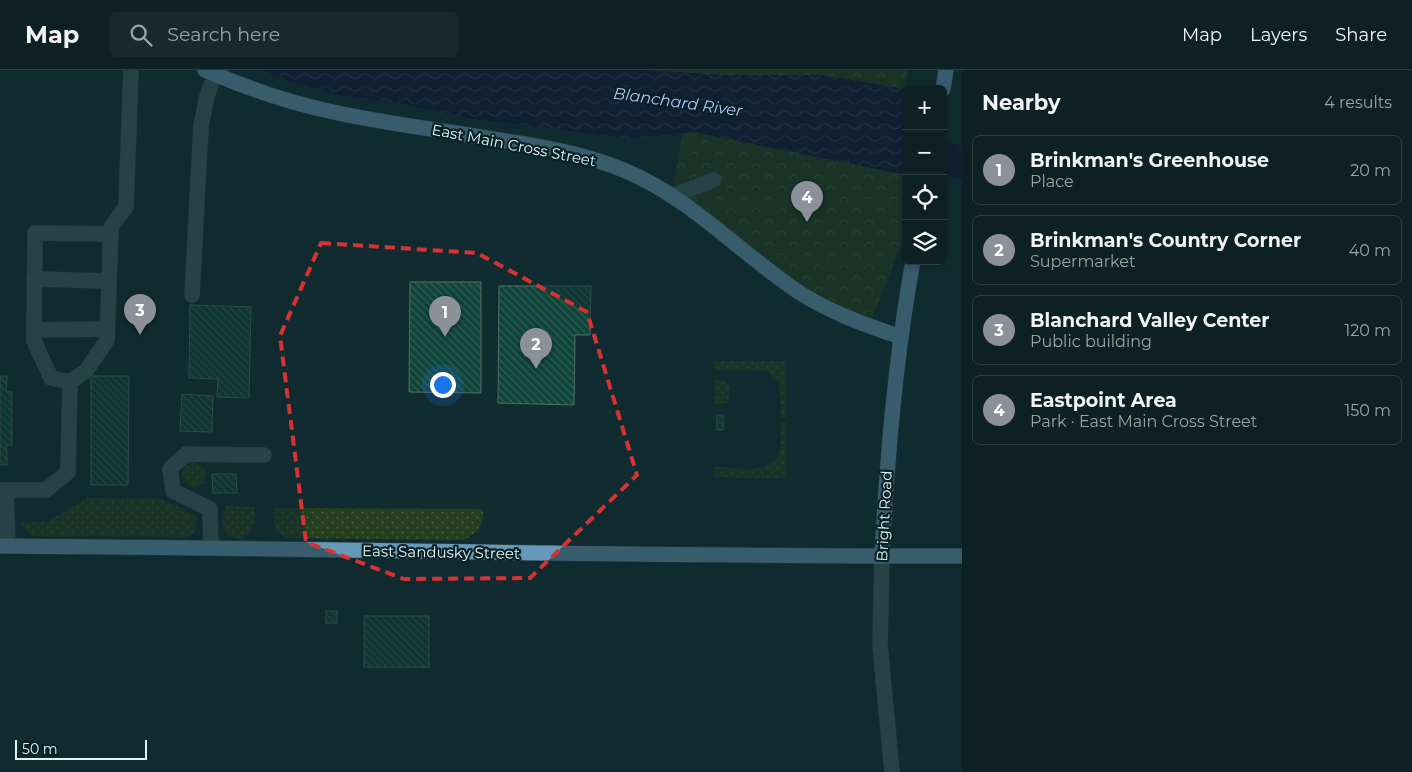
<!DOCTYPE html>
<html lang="en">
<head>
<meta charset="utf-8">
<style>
  :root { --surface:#0d2124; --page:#16292c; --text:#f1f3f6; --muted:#9aa3a6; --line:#2d3e41; --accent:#8c9099 }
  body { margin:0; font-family:Montserrat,sans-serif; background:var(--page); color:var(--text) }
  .controls { position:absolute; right:15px; top:15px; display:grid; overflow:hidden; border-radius:8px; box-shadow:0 2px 8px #0003 }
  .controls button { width:45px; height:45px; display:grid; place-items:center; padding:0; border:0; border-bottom:1px solid var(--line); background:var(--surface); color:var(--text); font:25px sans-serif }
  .scale { position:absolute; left:15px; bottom:12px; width:132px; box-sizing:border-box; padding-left:5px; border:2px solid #e3f3f5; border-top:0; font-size:14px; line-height:18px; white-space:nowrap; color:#e3f3f5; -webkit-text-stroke:4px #072226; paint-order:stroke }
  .you { position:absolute; left:442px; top:314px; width:18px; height:18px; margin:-12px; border:4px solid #fff; border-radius:50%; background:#1a73e8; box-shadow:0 0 0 8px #1a73e833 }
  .badge { display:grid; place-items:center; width:32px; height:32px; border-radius:50%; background:var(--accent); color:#fff; font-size:16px; font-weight:700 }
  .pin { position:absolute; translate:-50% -41px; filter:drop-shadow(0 1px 2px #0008) }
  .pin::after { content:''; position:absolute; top:26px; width:18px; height:15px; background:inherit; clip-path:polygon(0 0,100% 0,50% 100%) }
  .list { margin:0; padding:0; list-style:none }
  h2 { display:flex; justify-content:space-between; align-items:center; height:65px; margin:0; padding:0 20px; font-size:21px }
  h2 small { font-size:16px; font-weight:400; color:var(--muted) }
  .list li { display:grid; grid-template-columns:32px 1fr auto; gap:15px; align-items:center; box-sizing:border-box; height:70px; margin:0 10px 10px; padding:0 10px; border:1px solid var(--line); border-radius:8px }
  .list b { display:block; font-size:19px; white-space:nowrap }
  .list p { margin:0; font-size:16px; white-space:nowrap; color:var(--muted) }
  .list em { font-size:16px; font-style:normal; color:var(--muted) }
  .icon { flex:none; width:28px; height:28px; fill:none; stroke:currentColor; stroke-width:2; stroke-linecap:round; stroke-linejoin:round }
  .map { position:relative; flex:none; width:962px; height:702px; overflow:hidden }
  header { display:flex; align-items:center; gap:30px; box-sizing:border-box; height:70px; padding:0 25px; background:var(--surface); border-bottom:1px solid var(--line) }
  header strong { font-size:24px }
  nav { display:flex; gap:28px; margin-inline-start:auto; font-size:18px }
  .search { width:350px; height:45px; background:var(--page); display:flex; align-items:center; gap:12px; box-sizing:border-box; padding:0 18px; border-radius:8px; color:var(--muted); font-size:19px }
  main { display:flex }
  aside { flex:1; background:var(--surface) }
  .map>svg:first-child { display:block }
  .grass { fill:url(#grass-dots) }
  .forest { fill:url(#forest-crowns) }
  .water { fill:url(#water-waves) }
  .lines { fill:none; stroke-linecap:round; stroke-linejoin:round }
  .river { stroke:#111339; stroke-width:32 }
  .building { fill:url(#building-back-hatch); stroke:#536d65 }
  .minor-casing { stroke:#324549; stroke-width:16 }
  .major-casing { stroke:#324549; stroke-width:16 }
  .minor { stroke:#435e62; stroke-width:15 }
  .major { stroke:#6698b7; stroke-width:15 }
  .marked { fill:none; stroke:#d73232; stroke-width:4; stroke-dasharray:10 6; stroke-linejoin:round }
  .labels { text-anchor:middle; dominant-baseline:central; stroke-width:4.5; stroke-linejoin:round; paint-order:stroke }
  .street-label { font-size:15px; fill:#e3f3f5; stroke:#072226 }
  .water-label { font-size:16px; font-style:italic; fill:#b8c2fc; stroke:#072226 }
</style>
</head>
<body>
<header>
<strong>Map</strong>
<div class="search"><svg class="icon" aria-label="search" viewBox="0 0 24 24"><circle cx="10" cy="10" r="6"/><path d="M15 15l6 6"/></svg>Search here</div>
<nav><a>Map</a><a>Layers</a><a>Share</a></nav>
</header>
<main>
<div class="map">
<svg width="962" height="702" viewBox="0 0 962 702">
  <defs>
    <pattern id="grass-dots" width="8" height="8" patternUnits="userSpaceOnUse" patternTransform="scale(1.25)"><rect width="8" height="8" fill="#243e1e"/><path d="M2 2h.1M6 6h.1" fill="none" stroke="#445a3f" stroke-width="1.8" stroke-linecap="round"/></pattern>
    <pattern id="forest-crowns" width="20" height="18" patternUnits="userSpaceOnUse" patternTransform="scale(1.25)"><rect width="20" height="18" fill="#243e1e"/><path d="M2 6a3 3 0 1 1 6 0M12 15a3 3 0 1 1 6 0" fill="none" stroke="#445a3f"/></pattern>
    <pattern id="water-waves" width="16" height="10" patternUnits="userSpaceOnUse" patternTransform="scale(1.25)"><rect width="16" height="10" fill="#111339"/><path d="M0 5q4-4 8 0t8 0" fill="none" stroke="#343656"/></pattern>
    <pattern id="building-back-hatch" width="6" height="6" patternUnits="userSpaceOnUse" patternTransform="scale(1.25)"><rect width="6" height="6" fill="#0f4438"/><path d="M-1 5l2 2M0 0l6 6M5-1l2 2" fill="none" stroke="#325f55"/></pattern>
  </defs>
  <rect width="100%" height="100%" fill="#112c30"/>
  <g class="grass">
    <polygon points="714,291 786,291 786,347 781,347 779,312 767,301 718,300 714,296"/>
    <polygon points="714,310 723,310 730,316 728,333 714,334"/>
    <path d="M781,353H786V408L713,407V400L717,397C735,397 775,407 780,381C781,373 780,362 781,353Z"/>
    <circle cx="194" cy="405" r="12"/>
    <polygon points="87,428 163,429 194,445 197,448 196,461 188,467 32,466 19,453 47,452"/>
    <path d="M226,436L255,437C255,455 252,475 228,466C220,457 222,447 226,436Z"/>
    <path d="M273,438L483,439C483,457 480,461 464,470L285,468L275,460Z"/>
  </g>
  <g class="forest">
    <polygon points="643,0 908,0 905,19 822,5 700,5"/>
    <polygon points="687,33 906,75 906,162 869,256 846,248 672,126"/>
  </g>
  <polygon class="water" points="262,0 643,0 724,5 822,5 906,19 906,105 693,62 634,69 465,48 403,34 343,26 291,12"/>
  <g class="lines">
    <polyline class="river" points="943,87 962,93"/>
  </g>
  <g class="building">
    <polygon points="410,212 481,212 481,323 409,322"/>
    <polygon points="499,216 591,216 590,265 575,265 574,335 498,333"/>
    <polygon points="190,235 251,237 249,328 217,327 218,309 189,308"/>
    <polygon points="0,306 7,306 6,322 12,322 12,375 7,375 7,395 0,395"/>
    <polygon points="91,306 129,306 128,415 91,415"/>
    <polygon points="182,324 213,326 212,362 180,361"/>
    <rect x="717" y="345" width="6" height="15"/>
    <polygon points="212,404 236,404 237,423 213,423"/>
    <rect x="326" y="541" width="11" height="12"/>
    <rect x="364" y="546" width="65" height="51"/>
  </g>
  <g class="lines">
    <g class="minor-casing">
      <g id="minor">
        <polyline points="672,126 714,110"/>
        <polyline points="34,209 109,211"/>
        <polyline points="192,225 201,56 207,26 215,4"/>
        <polyline points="34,260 107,259"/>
        <polyline points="70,312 51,308 34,271 35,163 111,164"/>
        <polyline points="0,420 6,420 8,476"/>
        <polyline points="6,420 46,420 68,402 70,312 86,301 107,270 111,157 126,137 131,0"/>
        <polyline points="211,478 210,439 173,421 170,399 186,384 264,385"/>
        <polyline points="882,486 880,575 892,702"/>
      </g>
    </g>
    <g class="major-casing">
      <g id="major">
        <path d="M205,0C240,15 275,28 312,37C362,50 413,56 462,64C517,73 574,79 626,101C692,129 741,184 800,223C832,243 865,255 901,267"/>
        <polyline points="943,19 946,0"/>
        <path d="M0,476C321,478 641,487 962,486"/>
        <path d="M882,486C887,387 895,289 913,191"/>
      </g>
    </g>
    <use href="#minor" class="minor"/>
    <use href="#major" class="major"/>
  </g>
  <path d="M0 0H962V702H0ZM321,173L477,183L587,242L637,405L530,508L404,509L306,472L280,266Z" fill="#112c30" fill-opacity=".55" fill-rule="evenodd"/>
  <path class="marked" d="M321,173L477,183L587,242L637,405L530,508L404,509L306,472L280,266Z"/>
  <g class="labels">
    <g class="street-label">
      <text transform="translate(514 75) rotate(11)">East Main Cross Street</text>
      <text transform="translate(884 446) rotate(-87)">Bright Road</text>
      <text transform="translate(441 482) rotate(1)">East Sandusky Street</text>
    </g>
    <g class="water-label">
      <text transform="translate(678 32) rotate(8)">Blanchard River</text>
    </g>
  </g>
</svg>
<div class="controls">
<button>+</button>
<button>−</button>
<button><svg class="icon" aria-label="locate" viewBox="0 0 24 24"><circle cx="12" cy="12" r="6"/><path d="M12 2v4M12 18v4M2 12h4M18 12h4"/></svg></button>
<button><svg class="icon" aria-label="layers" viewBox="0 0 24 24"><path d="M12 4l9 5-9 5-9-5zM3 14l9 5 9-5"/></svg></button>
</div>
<div class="scale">50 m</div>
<div class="you"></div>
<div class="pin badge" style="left:445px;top:267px">1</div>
<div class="pin badge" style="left:536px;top:299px">2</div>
<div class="pin badge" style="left:140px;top:265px">3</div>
<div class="pin badge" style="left:807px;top:152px">4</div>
</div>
<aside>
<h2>Nearby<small>4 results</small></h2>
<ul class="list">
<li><span class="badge">1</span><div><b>Brinkman's Greenhouse</b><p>Place</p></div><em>20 m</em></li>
<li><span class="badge">2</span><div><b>Brinkman's Country Corner</b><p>Supermarket</p></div><em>40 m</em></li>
<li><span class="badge">3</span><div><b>Blanchard Valley Center</b><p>Public building</p></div><em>120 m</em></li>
<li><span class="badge">4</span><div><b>Eastpoint Area</b><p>Park · East Main Cross Street</p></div><em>150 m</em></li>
</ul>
</aside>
</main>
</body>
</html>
